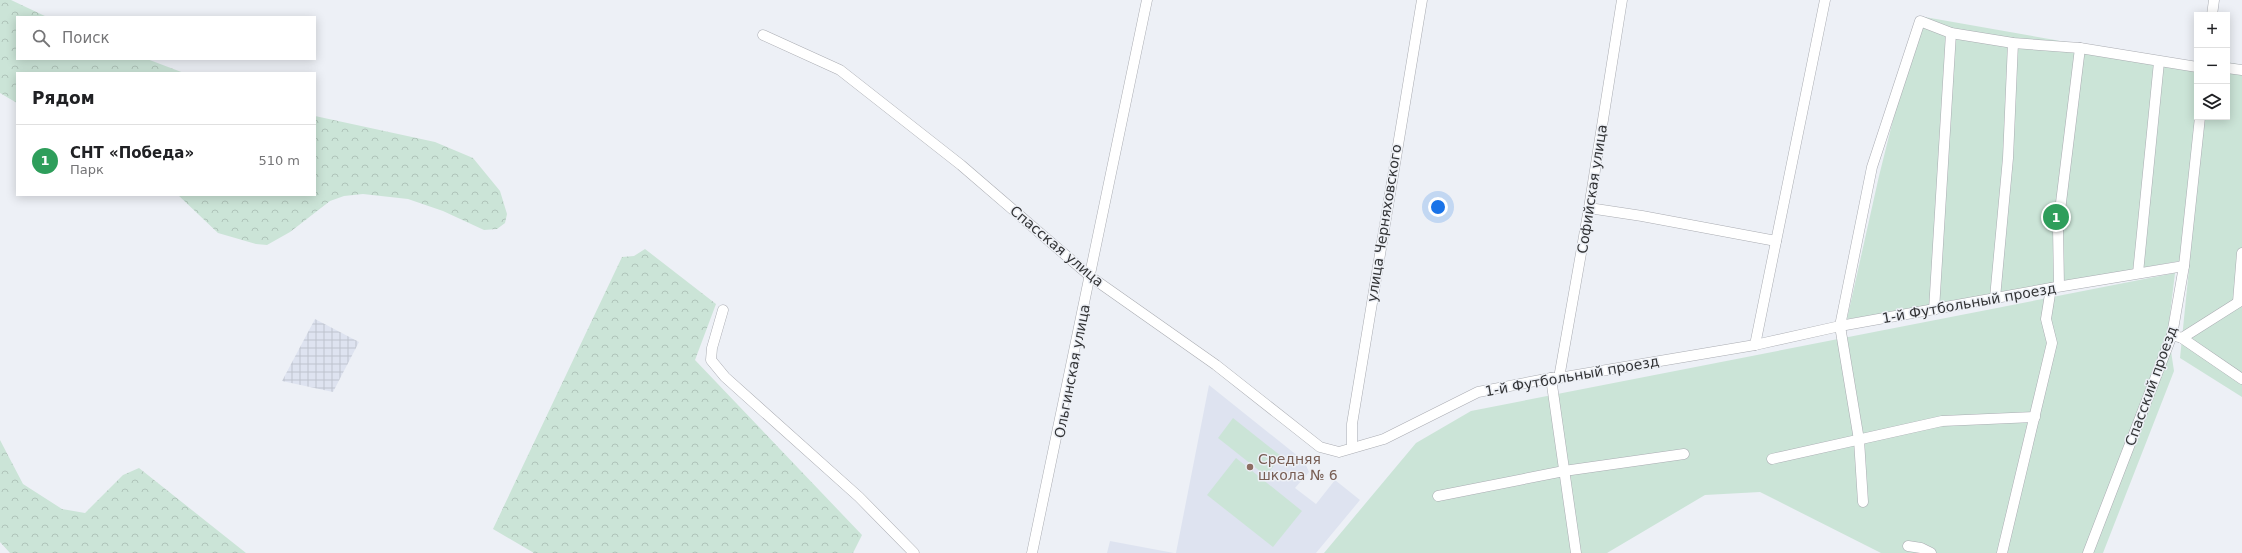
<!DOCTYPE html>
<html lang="ru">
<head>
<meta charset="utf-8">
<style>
  :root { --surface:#fff; --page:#f2f2f2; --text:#202124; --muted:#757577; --line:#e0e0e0; --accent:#4d6f26 }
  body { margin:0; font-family:"DejaVu Sans",sans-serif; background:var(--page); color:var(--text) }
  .controls { position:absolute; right:12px; top:12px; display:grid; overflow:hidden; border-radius:0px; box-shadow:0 2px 10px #0003 }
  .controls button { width:36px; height:36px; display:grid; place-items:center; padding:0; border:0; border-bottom:1px solid var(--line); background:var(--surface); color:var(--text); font:20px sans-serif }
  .you { position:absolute; left:1438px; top:207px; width:14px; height:14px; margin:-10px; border:3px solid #fff; border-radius:50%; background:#1a73e8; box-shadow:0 0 0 6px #1a73e833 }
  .badge { display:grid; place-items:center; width:26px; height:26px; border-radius:50%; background:var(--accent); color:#fff; font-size:13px; font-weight:700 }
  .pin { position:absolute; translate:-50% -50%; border:2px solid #fff; box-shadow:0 1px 4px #0006 }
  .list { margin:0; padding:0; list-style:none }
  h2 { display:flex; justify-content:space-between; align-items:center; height:52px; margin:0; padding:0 16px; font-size:17px }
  h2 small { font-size:13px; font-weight:400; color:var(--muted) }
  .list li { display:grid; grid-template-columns:26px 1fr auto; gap:12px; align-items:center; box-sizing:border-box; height:72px; padding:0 16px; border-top:1px solid var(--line) }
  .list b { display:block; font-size:15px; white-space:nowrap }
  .list p { margin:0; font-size:13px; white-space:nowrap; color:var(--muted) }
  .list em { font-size:13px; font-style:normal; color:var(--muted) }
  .icon { flex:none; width:22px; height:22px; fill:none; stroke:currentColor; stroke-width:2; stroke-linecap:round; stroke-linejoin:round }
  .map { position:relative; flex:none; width:2242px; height:553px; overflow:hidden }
  .search { position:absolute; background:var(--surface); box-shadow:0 2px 10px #0003; left:16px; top:16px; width:300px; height:44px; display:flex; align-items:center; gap:10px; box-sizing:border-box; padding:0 14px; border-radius:0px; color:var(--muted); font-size:15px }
  .panel { position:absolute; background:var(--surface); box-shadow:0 2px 10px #0003; left:16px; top:72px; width:300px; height:124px; border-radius:0px }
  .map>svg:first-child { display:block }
  .built { fill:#dee3f0 }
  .industrial { fill:url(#industrial-grid) }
  .forest { fill:url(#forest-crowns) }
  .green { fill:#cbe4d7 }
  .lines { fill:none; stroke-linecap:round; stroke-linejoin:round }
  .minor-casing { stroke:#aaacb2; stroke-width:11 }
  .minor { stroke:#fff; stroke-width:10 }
  .education-dot { fill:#8d6e63; stroke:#edf0f6; stroke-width:1.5 }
  .labels { text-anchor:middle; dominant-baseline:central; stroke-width:3; stroke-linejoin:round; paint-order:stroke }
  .street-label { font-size:14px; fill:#323335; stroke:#edf0f6 }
  .education-label { font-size:14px; fill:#785e54; stroke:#edf0f6; text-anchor:start }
</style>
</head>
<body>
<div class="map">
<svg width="2242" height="553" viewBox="0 0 2242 553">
  <defs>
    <pattern id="industrial-grid" width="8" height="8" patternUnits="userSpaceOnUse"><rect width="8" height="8" fill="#dee3f0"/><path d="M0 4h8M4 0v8" fill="none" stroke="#bfc3ce"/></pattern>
    <pattern id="forest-crowns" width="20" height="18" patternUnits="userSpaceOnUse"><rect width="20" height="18" fill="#cbe4d7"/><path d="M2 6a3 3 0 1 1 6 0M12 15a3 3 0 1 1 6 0" fill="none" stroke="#afc4b9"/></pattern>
  </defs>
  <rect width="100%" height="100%" fill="#edf0f6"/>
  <g class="built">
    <polygon points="1209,385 1304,461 1309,472 1295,488 1316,504 1335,480 1360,500 1316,553 1176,553"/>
    <polygon points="1110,541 1174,553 1107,553"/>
  </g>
  <polygon class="industrial" points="315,319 359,342 333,392 282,381"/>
  <g class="forest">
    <polygon points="0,0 11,0 47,17 17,17 17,59 147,59 184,73 17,73 17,103 0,93"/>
    <polygon points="315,116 435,142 473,158 500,191 507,214 505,223 497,229 484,230 443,211 408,199 363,194 344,196 330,201 290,232 267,245 256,244 218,233 178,195 315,195"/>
    <polygon points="645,249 716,304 695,360 862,535 853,553 534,553 493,529 622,257 634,256"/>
    <polygon points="0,440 23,484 62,509 85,513 123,475 139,468 246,553 10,553 0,542"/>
  </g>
  <g class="green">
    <polygon points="1919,16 2197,65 2197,117 2227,117 2227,62 2242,65 2242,397 2180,358 2190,259 1932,307 1847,319 1879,176"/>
    <polygon points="2175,273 2168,331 2174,371 2103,553 1881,553 1760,492 1705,495 1607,553 1324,553 1416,443 1471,411"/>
    <polygon points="1233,418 1281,456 1266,476 1218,438"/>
    <polygon points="1236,458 1302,511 1273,547 1207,495"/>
  </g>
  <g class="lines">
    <g class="minor-casing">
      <g id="minor">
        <polyline points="2212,15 2214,0"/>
        <polyline points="763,35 840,70 961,165 1091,277 1216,365 1320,447 1339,452 1384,439 1478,392 1551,378 1559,378 1755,345 1840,326 2051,288 2184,266"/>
        <polyline points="2227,68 2242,70"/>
        <polyline points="1589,208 1642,216 1776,241"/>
        <polyline points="2138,273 2159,62"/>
        <polyline points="2059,286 2058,227 2080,48"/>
        <polyline points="1995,298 2008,158 2013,43"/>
        <polyline points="2238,302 2242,253"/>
        <polyline points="723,310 712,348 711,360 725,377 859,497 914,553"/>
        <polyline points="1934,310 1951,33"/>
        <polyline points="2172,335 2182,338 2242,379"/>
        <polyline points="2182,338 2242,300"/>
        <polyline points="1755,345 1825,0"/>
        <polyline points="1551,378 1576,553"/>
        <polyline points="1559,378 1589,208 1622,0"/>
        <polyline points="1352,447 1352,424 1422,0"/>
        <polyline points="1772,459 1942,421 2035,417"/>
        <polyline points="1438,496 1564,471 1684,454"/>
        <polyline points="1863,502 1859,440 1840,326 1872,167 1920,21 1951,33 2013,43 2080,48 2197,67"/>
        <polyline points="1908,546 1921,548 1931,553"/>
        <polyline points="1032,553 1147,0"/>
        <polyline points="2002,553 2052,343 2046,319 2051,288"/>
        <polyline points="2088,553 2172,335 2184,266 2200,117"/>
      </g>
    </g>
    <use href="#minor" class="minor"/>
  </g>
  <circle class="education-dot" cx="1250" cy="467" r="4"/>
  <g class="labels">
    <g class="street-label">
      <text transform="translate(1592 189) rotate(-81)">Софийская улица</text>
      <text transform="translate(1384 223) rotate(-81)">улица Черняховского</text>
      <text transform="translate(1057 246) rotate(40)">Спасская улица</text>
      <text transform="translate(1969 303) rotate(-10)">1-й Футбольный проезд</text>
      <text transform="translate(1072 371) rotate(-79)">Ольгинская улица</text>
      <text transform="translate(1572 376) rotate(-10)">1-й Футбольный проезд</text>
      <text transform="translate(2151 386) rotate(-70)">Спасский проезд</text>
    </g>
    <g class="education-label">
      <text x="1258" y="459">Средняя<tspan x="1258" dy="16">школа № 6</tspan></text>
    </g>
  </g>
</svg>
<div class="controls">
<button>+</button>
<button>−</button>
<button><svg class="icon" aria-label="layers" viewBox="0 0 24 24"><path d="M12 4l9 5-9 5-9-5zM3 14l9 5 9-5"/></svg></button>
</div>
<div class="you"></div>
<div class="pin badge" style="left:2056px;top:217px;background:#2e9e5b">1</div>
<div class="search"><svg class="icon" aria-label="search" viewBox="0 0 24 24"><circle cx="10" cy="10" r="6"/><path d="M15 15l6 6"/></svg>Поиск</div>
<section class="panel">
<h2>Рядом<small></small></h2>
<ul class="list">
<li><span class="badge" style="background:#2e9e5b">1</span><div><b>СНТ «Победа»</b><p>Парк</p></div><em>510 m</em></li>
</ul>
</section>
</div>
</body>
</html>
